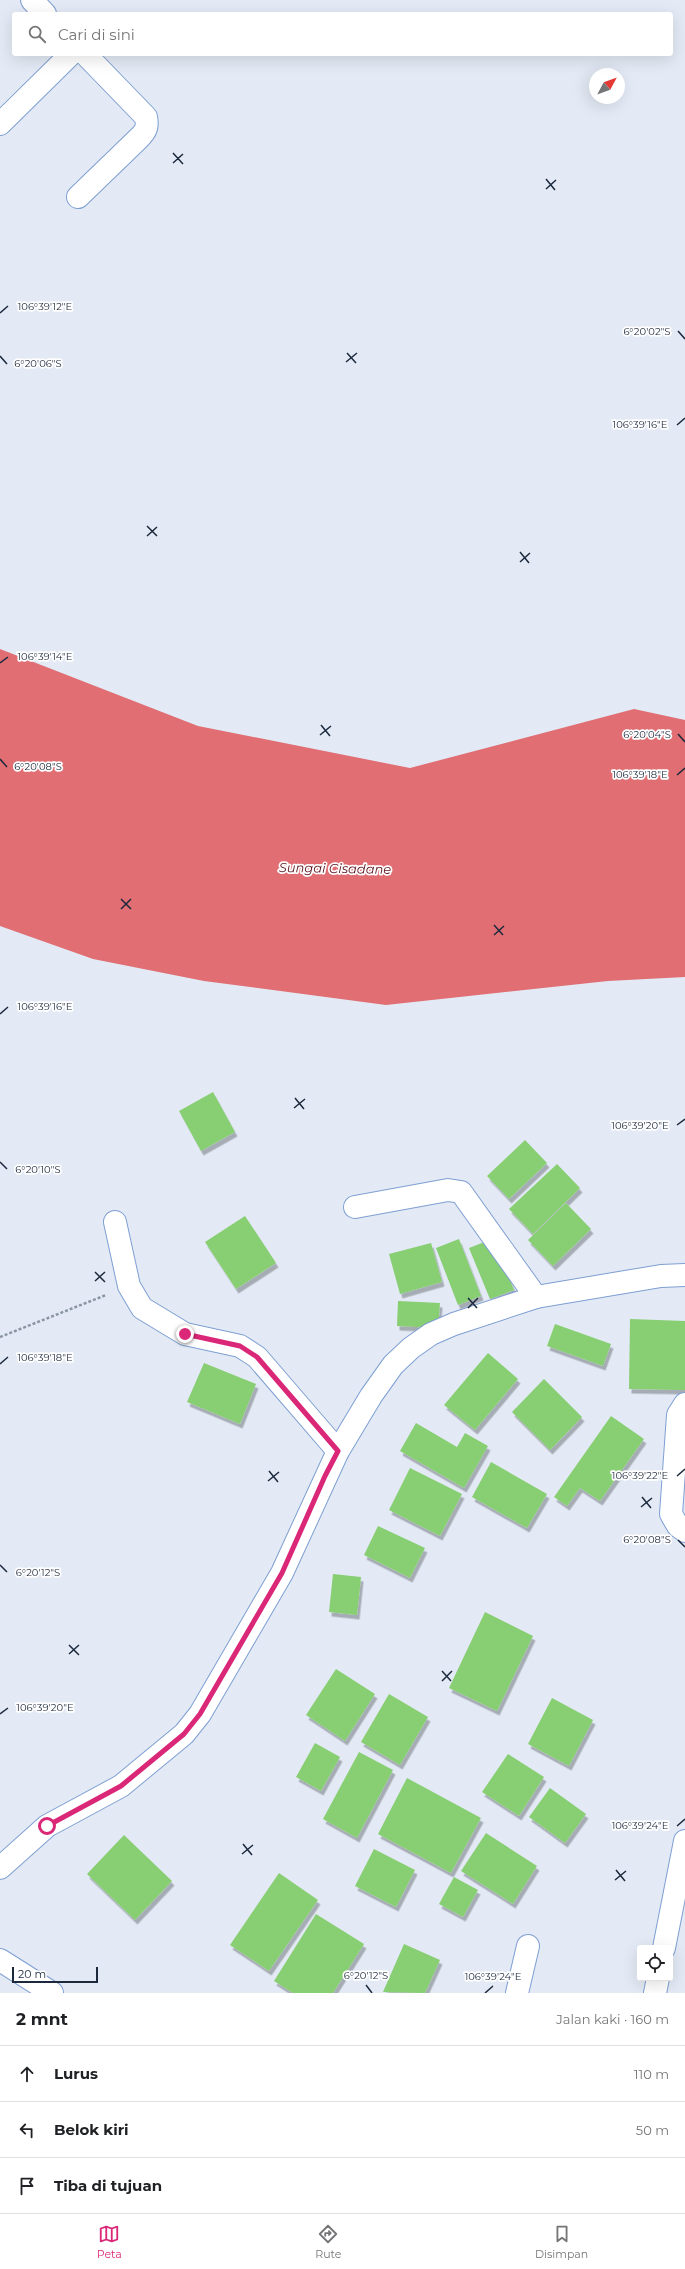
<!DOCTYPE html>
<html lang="id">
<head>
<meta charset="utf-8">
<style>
  :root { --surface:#fff; --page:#f2f2f2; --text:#202124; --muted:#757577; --line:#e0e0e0; --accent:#db2777 }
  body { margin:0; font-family:Montserrat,sans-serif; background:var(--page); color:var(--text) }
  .controls { position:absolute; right:12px; bottom:12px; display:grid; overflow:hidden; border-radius:4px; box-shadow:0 4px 16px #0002 }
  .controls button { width:36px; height:36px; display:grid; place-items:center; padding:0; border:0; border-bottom:1px solid var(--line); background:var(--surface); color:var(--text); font:20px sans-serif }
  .compass { position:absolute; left:589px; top:68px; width:36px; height:36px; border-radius:50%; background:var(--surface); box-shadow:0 4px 16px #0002; rotate:49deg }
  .scale { position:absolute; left:12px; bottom:10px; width:86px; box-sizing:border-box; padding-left:4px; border:2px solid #1c293d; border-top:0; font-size:11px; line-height:14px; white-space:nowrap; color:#1c293d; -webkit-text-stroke:3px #fff; paint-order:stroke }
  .stop { position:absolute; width:12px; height:12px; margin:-9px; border:3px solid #db2777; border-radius:50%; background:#fff }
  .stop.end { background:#db2777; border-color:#fff; box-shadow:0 1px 4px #0008 }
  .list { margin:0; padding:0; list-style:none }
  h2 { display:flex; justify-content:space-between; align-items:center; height:52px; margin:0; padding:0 16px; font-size:17px }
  h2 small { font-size:13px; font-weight:400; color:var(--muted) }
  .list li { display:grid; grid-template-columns:26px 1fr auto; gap:12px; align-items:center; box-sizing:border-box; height:56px; padding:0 16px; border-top:1px solid var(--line) }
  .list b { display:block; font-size:15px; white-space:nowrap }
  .list em { font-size:13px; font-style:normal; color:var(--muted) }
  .icon { flex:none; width:22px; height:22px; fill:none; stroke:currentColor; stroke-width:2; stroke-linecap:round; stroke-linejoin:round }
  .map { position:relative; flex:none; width:685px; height:1993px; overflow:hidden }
  .search { position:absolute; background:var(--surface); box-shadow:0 4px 16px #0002; left:12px; right:12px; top:12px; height:44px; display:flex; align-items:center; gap:10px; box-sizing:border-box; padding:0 14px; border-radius:4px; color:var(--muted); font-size:15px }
  .sheet { height:220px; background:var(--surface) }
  nav { display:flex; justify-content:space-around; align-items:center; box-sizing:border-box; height:56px; border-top:1px solid var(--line); background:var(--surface); font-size:11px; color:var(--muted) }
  nav a { display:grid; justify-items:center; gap:2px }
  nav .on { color:var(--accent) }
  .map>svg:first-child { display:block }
  .water { fill:#e06e73 }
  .building { fill:#88ce73; filter:url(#shadow) }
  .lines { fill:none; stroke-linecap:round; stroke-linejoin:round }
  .minor-casing { stroke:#7e9fd2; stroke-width:24 }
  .path { stroke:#8b95a4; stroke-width:2.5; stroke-dasharray:3 2; stroke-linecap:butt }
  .minor { stroke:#fff; stroke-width:22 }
  .route { stroke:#db2777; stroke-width:5 }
  .ticks { fill:none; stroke:#1c293d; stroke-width:1.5 }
  .labels { text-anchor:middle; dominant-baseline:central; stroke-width:3.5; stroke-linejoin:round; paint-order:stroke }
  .water-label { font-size:13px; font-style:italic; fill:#5b121b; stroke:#fff }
  .ticks-label { font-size:10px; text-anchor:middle; fill:#1c293d; stroke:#fff; stroke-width:3.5; stroke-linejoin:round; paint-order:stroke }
</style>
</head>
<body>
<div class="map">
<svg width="685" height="1993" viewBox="0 0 685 1993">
  <defs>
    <filter id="shadow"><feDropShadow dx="2.5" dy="4.5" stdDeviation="0" flood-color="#0004"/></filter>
  </defs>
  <rect width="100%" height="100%" fill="#e3eaf5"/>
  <polygon class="water" points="0,649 198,726 410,768 634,709 685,720 685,977 608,981 386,1005 204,981 93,959 0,926"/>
  <g class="building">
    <polygon points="213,1092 235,1132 201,1151 179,1111"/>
    <polygon points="525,1140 547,1163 509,1199 487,1176"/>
    <polygon points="557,1164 580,1188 533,1234 509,1209"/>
    <polygon points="566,1203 591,1229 553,1266 528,1240"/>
    <polygon points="245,1216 276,1263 236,1289 205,1242"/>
    <polygon points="459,1239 481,1296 458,1305 436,1248"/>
    <polygon points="492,1239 514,1290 490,1299 469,1248"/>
    <polygon points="431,1243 442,1282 400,1294 389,1254"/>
    <polygon points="398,1301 440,1303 438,1328 397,1326"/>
    <polygon points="630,1319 685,1321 685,1390 629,1389"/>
    <polygon points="555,1324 611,1344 603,1366 547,1346"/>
    <polygon points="488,1353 518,1379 475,1430 444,1405"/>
    <polygon points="204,1363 256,1384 240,1424 187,1402"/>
    <polygon points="544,1379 582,1417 550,1450 512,1412"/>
    <polygon points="611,1416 644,1439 600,1501 580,1488 567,1506 554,1497"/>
    <polygon points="416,1423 457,1447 465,1433 488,1446 464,1488 400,1451"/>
    <polygon points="491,1462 547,1494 527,1528 472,1497"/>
    <polygon points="410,1468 462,1494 440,1536 389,1510"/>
    <polygon points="378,1526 425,1548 410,1578 364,1555"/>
    <polygon points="333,1574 361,1577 357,1615 329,1612"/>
    <polygon points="485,1612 533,1636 497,1711 449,1688"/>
    <polygon points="336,1669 375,1694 345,1741 306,1715"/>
    <polygon points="389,1694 428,1717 400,1765 361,1742"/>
    <polygon points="552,1698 593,1720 569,1766 528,1744"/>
    <polygon points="315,1743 340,1757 321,1791 296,1777"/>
    <polygon points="359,1752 393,1770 357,1838 323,1819"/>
    <polygon points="508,1754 544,1777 519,1816 482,1792"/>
    <polygon points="407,1778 481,1818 451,1873 378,1834"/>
    <polygon points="550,1788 586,1814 565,1843 529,1817"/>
    <polygon points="486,1833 537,1866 513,1904 461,1871"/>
    <polygon points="124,1835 172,1881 135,1920 87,1874"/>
    <polygon points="374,1849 415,1870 396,1907 355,1886"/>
    <polygon points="279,1873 318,1900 269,1971 230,1945"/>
    <polygon points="454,1877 478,1890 463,1917 439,1904"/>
    <polygon points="316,1914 364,1944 333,1993 293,1993 274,1981"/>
    <polygon points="404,1944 440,1960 425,1993 383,1992"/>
  </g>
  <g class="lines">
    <g class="minor-casing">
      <g id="minor">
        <polyline points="32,0 45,14"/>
        <polyline points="0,124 71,54"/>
        <path d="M78,197L139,138C146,131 148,127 146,117L85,54"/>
        <polyline points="355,1207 448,1190 461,1192 536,1297"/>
        <polyline points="115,1222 129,1286 142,1308 185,1334 240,1346 257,1357 338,1451"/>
        <polyline points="685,1404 678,1415 671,1514 678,1526 685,1531"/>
        <polyline points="0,1868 47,1826 121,1786 184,1734 200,1714 282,1573 338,1451 371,1396 393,1365 411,1348 431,1334 454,1324 536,1297 661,1276 685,1275"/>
        <polyline points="664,1948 685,1841"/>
        <polyline points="0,1960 52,1993"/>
        <polyline points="517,1993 528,1946"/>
        <polyline points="655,1993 658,1978"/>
      </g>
    </g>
    <polyline class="path" points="0,1337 106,1295"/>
    <use href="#minor" class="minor"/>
  </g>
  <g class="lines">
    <polyline class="route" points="47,1826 121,1786 184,1734 200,1714 282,1573 325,1476 338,1451 257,1357 240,1346 185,1334"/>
  </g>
  <path class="ticks" d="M173,153L183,164M173,163L183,154M546,179L555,190M546,189L556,180M0,313L8,306M678,331L685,339M347,353L356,363M0,356L7,364M346,362L357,353M677,425L685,418M147,526L157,536M147,536L157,527M520,552L529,563M520,562L530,553M0,663L8,657M321,725L330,736M678,734L685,742M320,735L331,726M0,759L7,767M677,775L685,768M121,899L131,909M121,909L131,899M494,925L503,935M494,935L504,926M0,1014L8,1007M295,1098L304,1109M294,1108L305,1099M677,1125L685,1119M0,1162L7,1169M95,1272L105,1282M95,1281L105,1272M468,1298L477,1308M468,1308L478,1298M0,1364L8,1357M269,1471L278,1482M677,1476L685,1469M268,1481L279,1472M642,1497L651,1508M641,1507L652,1498M678,1540L685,1547M0,1565L7,1572M69,1645L79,1655M69,1654L79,1645M442,1671L451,1681M442,1681L452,1671M0,1714L8,1708M677,1826L685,1819M243,1844L252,1855M242,1854L253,1845M616,1870L625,1881M615,1880L626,1871M366,1985L372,1993M485,1993L493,1986"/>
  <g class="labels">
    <g class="water-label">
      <text transform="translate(335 868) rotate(1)">Sungai Cisadane</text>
    </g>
  </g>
  <g class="ticks-label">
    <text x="45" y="310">106°39'12"E</text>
    <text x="647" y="335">6°20'02"S</text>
    <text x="38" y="367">6°20'06"S</text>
    <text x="640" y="428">106°39'16"E</text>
    <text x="45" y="660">106°39'14"E</text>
    <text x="647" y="738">6°20'04"S</text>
    <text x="38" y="770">6°20'08"S</text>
    <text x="640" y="778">106°39'18"E</text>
    <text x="45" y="1010">106°39'16"E</text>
    <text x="640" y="1129">106°39'20"E</text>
    <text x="38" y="1173">6°20'10"S</text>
    <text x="45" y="1361">106°39'18"E</text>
    <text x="640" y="1479">106°39'22"E</text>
    <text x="647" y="1543">6°20'08"S</text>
    <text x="38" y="1576">6°20'12"S</text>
    <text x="45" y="1711">106°39'20"E</text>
    <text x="640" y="1829">106°39'24"E</text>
    <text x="366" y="1979">6°20'12"S</text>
    <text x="493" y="1980">106°39'24"E</text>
  </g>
</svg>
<div class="controls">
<button><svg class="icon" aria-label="locate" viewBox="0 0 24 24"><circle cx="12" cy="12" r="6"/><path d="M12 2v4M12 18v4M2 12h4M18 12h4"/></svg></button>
</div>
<svg class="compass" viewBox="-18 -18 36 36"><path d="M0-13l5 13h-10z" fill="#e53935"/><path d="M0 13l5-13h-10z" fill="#757577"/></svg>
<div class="scale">20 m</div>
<div class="stop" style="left:47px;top:1826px"></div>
<div class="stop end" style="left:185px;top:1334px"></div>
<div class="search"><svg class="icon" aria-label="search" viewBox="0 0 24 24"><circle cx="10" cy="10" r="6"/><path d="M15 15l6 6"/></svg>Cari di sini</div>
</div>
<section class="sheet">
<h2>2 mnt<small>Jalan kaki · 160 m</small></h2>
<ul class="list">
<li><svg class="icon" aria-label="ahead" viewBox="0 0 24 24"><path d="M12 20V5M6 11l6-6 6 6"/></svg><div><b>Lurus</b></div><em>110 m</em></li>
<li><svg class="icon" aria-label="left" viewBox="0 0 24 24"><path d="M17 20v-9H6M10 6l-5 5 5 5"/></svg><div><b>Belok kiri</b></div><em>50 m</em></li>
<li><svg class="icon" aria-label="arrive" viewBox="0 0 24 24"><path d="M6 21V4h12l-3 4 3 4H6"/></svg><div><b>Tiba di tujuan</b></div></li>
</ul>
</section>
<nav>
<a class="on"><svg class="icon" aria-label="map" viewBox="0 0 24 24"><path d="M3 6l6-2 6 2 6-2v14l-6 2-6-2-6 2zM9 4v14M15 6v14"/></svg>Peta</a>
<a><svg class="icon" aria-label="directions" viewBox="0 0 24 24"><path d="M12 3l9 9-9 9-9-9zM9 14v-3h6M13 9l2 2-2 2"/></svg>Rute</a>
<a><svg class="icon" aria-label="saved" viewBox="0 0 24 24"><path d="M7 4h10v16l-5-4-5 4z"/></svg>Disimpan</a>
</nav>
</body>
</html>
